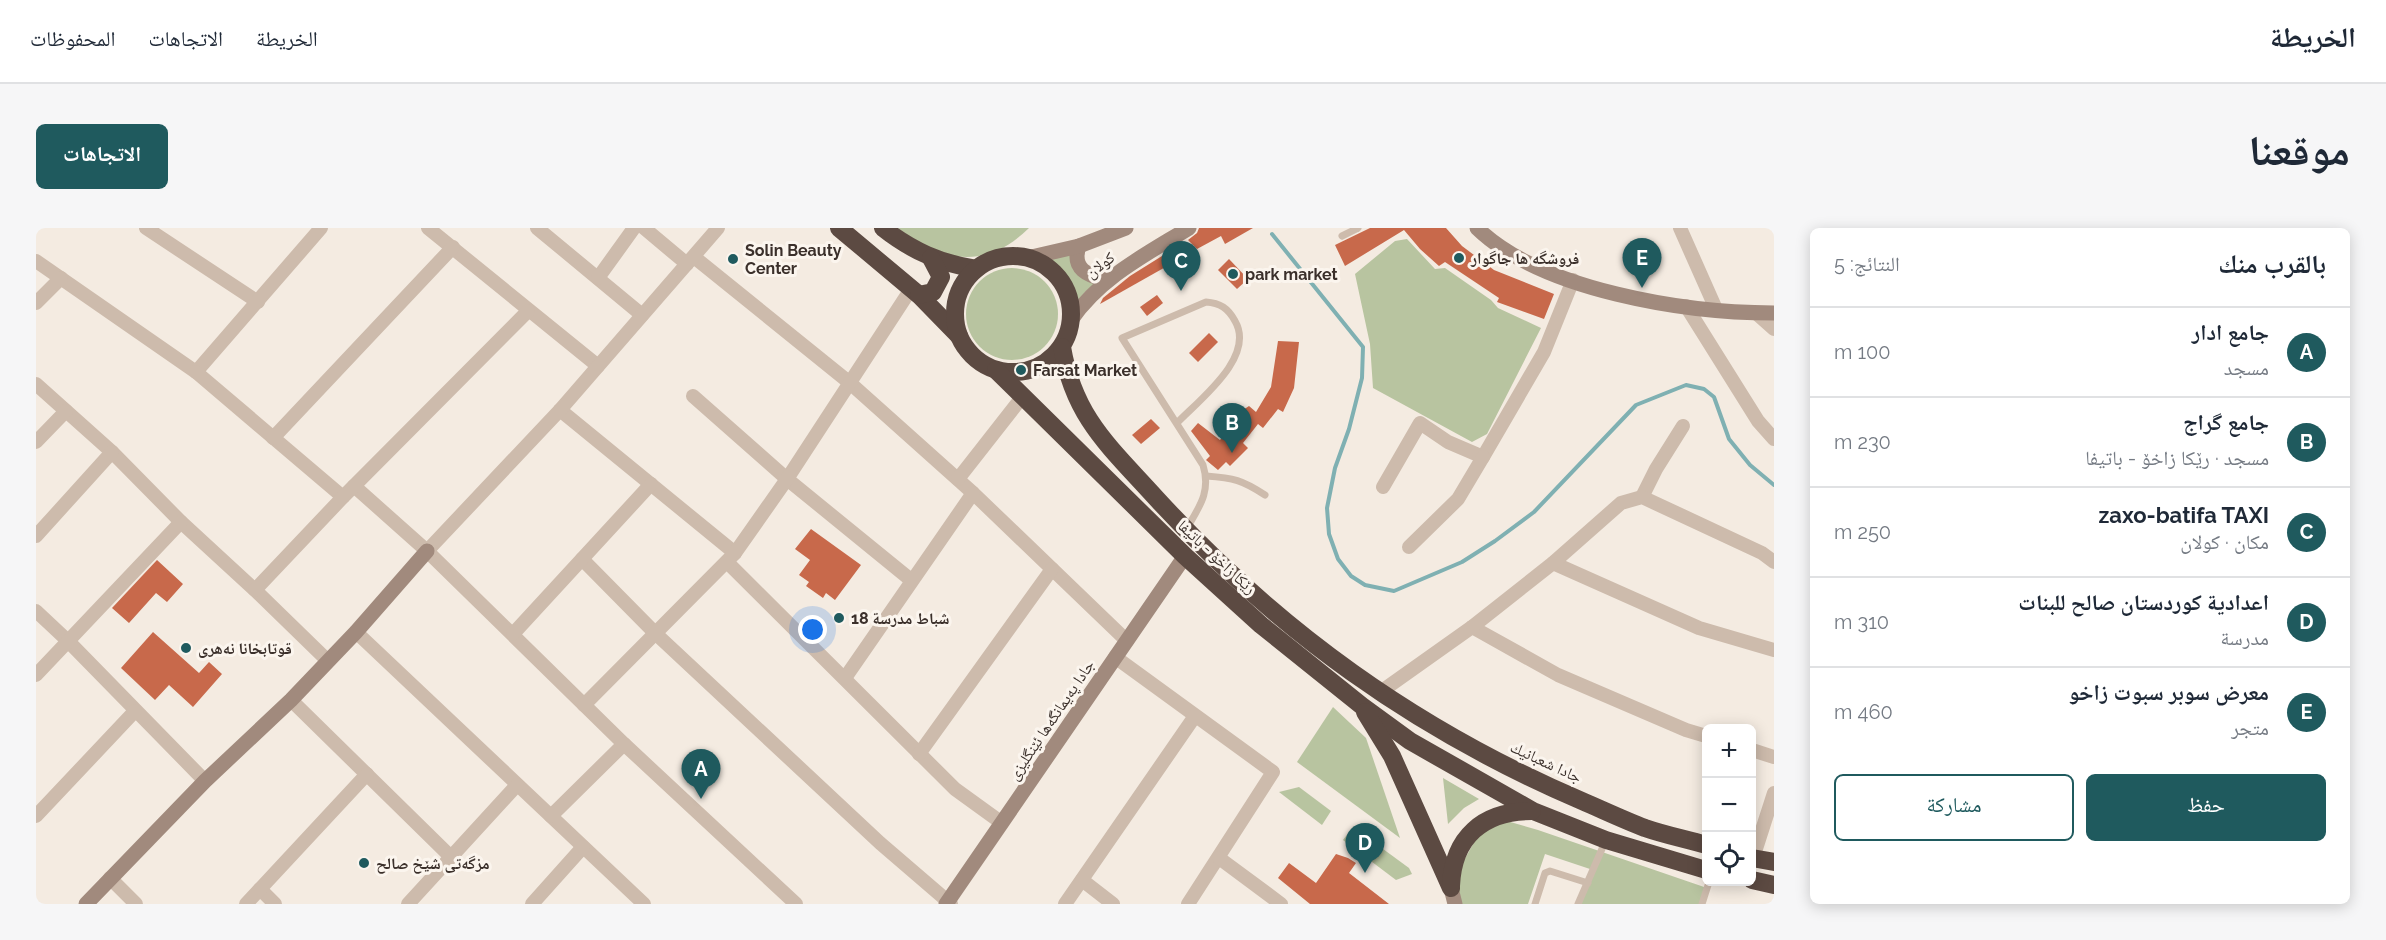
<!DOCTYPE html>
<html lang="ar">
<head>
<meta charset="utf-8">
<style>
  :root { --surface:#fff; --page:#f6f6f7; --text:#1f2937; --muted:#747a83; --line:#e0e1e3; --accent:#1f5a5e }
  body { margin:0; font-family:Raleway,"Noto Naskh Arabic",sans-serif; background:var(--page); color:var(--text); direction:rtl }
  .controls { position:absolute; right:18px; bottom:18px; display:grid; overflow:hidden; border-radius:9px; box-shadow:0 3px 15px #0003 }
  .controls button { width:54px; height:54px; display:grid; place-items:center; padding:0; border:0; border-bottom:2px solid var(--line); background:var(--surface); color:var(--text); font:30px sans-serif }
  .you { position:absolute; left:777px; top:402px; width:21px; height:21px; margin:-15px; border:4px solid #fff; border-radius:50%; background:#1a73e8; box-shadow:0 0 0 9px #1a73e833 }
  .badge { display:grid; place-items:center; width:39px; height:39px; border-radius:50%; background:var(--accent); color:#fff; font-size:20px; font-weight:700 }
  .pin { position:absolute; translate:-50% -50px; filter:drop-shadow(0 2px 3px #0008) }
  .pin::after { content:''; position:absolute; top:32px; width:21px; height:18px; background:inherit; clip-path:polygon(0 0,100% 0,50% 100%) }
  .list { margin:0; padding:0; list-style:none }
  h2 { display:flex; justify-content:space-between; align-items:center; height:78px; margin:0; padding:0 24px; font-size:26px }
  h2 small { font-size:20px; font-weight:400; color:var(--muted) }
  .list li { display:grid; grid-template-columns:39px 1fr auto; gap:18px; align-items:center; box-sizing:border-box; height:90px; padding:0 24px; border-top:2px solid var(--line) }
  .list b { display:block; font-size:22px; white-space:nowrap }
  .list p { margin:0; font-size:20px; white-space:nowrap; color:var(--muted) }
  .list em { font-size:20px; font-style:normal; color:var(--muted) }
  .actions { display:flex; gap:12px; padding:18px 24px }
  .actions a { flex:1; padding:14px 0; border:2px solid var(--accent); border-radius:9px; text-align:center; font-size:21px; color:var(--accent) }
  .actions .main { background:var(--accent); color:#fff }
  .icon { flex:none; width:33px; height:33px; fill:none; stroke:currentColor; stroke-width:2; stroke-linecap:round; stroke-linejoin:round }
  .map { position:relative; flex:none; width:1738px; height:676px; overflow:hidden; direction:ltr; border-radius:9px }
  header { display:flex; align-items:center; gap:36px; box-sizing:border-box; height:84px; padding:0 30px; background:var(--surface); border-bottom:2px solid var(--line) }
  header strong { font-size:28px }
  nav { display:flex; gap:33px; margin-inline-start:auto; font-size:21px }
  .intro { display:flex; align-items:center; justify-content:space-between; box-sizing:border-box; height:144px; padding:0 36px }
  h1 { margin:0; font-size:42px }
  .button { padding:15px 27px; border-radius:9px; background:var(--accent); color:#fff; font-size:21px; font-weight:700 }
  main { display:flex; gap:36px; padding:0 36px }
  aside { flex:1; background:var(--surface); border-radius:9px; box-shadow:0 3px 15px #0003 }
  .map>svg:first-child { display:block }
  .green { fill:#b8c4a0 }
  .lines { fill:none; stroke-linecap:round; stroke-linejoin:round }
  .stream { stroke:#7fb0b2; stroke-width:4 }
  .building { fill:#c8694b }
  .lane { stroke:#cdbbac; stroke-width:7 }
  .street { stroke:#cdbbac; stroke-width:14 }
  .secondary { stroke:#a18a7d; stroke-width:15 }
  .highway { stroke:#5c4a42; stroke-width:18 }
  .poi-dot { fill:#1f5a5e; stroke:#fbf5ee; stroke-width:2 }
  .labels { text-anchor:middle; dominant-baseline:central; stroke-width:6; stroke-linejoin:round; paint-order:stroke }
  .poi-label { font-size:16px; font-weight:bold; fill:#3b302b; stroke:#fbf5ee; text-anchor:start }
  .street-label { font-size:16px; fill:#3b302b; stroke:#fbf5ee }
</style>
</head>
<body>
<header>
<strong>الخريطة</strong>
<nav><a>الخريطة</a><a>الاتجاهات</a><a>المحفوظات</a></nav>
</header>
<div class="intro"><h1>موقعنا</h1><a class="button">الاتجاهات</a></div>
<main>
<aside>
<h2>بالقرب منك<small>النتائج: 5</small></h2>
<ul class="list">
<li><span class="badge">A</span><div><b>جامع ادار</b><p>مسجد</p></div><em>100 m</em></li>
<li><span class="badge">B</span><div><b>جامع گراج</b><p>مسجد · رێکا زاخۆ - باتیفا</p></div><em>230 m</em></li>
<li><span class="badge">C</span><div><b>zaxo-batifa TAXI</b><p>مكان · كولان</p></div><em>250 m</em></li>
<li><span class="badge">D</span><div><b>اعدادية كوردستان صالح للبنات</b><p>مدرسة</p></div><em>310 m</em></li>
<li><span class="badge">E</span><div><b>معرض سوبر سبوت زاخو</b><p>متجر</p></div><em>460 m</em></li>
</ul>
<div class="actions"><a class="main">حفظ</a><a>مشاركة</a></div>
</aside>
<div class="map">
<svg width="1738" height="676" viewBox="0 0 1738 676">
  <rect width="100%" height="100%" fill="#f4ebe1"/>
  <g class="green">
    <path d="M862,0H993C950,42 907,35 862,0Z"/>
    <polygon points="1371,11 1399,41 1409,40 1455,72 1462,80 1505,100 1451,206 1436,214 1337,160 1334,116 1319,46 1359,13"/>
    <path d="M1037,25L1061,54L1049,64L1040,75C1037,55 1027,41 1009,32Z"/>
    <circle cx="976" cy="86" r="46"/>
    <polygon points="1297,479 1330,510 1364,610 1261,534"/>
    <polygon points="1407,550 1443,571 1428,580 1412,596"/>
    <polygon points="1263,559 1295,583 1286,597 1243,564"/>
    <polygon points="1471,593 1502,602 1671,660 1664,676 1542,676 1554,641 1509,626 1492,676 1424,676 1417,652 1446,600"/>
    <polygon points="1317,599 1373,640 1376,646 1360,652 1307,612"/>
  </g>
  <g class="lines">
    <polyline class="stream" points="1236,6 1327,119 1326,150 1313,201 1299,240 1291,280 1293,306 1302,331 1315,348 1329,357 1358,363 1426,334 1459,313 1498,284 1600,177 1650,157 1668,161 1678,169 1693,211 1714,237 1738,257"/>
  </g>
  <g class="building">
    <polygon points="1163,0 1217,0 1189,16 1185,8 1161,21 1152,12 1161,5"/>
    <polygon points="1334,0 1410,0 1426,18 1458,42 1518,66 1508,91 1461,74 1463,70 1409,34 1403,38 1384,21 1368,2 1309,38 1299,17"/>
    <polygon points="1142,18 1149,28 1064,76 1067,70 1094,48"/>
    <polygon points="1193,31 1212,51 1201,61 1182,42"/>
    <polygon points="1121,67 1127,75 1111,88 1104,79"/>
    <polygon points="1173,105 1182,114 1162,134 1153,125"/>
    <polygon points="1242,113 1263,114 1258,160 1247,184 1242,181 1227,200 1222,196 1207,215 1212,220 1194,238 1190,234 1182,242 1170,232 1174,228 1155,203 1162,195 1184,212 1207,182 1213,178 1220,184 1235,159"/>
    <polygon points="1115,191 1124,200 1105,216 1096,207"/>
    <polygon points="775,301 825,337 799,372 790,365 787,370 770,358 773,354 763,347 774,332 759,321"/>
    <polygon points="121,332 147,356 131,374 120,365 93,395 76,380"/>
    <polygon points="117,404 163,445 173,434 186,446 157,479 133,457 119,472 85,440"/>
    <polygon points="1300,626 1312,630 1320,635 1313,645 1353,676 1274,676 1242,650 1253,635 1280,655"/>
  </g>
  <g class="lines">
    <g class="lane">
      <polyline points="1306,8 1322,0"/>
      <path d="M1141,195C1163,172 1220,129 1199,93C1192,80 1184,75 1170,74L1086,110L1167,237C1175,263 1164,278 1151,300"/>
      <path d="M1170,248C1198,250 1206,252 1229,267"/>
      <polyline points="1499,676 1509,645 1514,643 1552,655"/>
      <polyline points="1542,676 1569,614"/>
      <polyline points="1666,676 1673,654"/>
    </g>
    <g class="street">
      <polyline points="110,0 222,74"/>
      <polyline points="392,0 562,138"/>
      <polyline points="501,0 606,87"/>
      <polyline points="608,0 651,36"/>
      <polyline points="1644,0 1680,81"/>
      <polyline points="658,29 814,155 937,265 1091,413"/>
      <polyline points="0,33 160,144 285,0"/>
      <polyline points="562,50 598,0"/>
      <polyline points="0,75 25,50"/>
      <polyline points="1650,78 1722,193 1738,211"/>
      <polyline points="1720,85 1738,101"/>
      <polyline points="160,144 307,269"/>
      <polyline points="0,156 76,224 145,294 219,362 292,433"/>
      <polyline points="657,168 751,251 875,352"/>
      <polyline points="524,182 699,325"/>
      <polyline points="237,210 417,19"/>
      <polyline points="0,214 30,183"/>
      <polyline points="922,251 987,168"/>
      <polyline points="318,258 391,323 588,516 760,676"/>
      <polyline points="1347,259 1384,195 1412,214 1447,229 1508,124 1537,52"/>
      <polyline points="1606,269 1620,241 1647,198"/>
      <polyline points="0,308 76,224"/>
      <polyline points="1373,319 1422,271 1447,229"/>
      <polyline points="391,323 524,182 682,0"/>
      <polyline points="546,331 619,405 844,615 915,676"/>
      <polyline points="691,334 919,561 966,595"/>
      <polyline points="1517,335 1663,400 1738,422"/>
      <polyline points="219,362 307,269 492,83"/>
      <polyline points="0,383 32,413 169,553"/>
      <polyline points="1436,399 1522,447 1650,502 1670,508"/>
      <polyline points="320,404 608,676"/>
      <polyline points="477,406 615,256"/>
      <polyline points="1079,429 1237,544 1152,676"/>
      <polyline points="0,447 145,294"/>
      <polyline points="809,450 937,265"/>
      <polyline points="1343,465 1436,399 1517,335 1585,275 1606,269 1726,325 1738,334"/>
      <polyline points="255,472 415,629"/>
      <polyline points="548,477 699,325 751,251 875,61"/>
      <polyline points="1716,522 1738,529"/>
      <polyline points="883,526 1016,341"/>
      <polyline points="0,588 99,483"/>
      <polyline points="515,588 588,516"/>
      <polyline points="1183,630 1245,676"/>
      <polyline points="1717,630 1738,565"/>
      <polyline points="74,650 100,676"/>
      <polyline points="1046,652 1077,676"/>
      <polyline points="224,661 239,676"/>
      <polyline points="210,676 331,546"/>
      <polyline points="372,676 481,557"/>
      <polyline points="496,676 547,619"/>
      <polyline points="1029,676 1159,488"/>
    </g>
    <g class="secondary">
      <path d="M1441,0C1506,63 1650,85 1738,85"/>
      <path d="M1043,18C1035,41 1052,48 1071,52"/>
      <polyline points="991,30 1043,18 1090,0"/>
      <path d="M1035,92C1065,49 1109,27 1153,0"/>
      <polyline points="1415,660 1419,676"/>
      <polyline points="50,676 169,553 255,472 320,404 391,323"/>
      <polyline points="910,676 1149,328"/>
    </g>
    <g class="highway">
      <polyline points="803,0 883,67 923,108"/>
      <path d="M847,0C876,23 904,35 940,41"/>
      <circle cx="977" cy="86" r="58"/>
      <polyline points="883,67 897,64 905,49 895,30"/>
      <path d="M1026,119C1038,190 1074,219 1120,270C1242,403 1380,502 1546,573C1567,582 1588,592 1609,600C1629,607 1650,611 1670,617"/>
      <polyline points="960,142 1149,328 1225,397 1326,478 1374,513 1497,583 1570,612 1670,642"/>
      <polyline points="1329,484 1356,528 1415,660"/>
      <polyline points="1716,630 1738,634"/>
      <polyline points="1716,652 1738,657"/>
      <path d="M1415,658C1417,609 1447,583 1496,583"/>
    </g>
  </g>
  <g class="poi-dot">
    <circle cx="1423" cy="30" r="6"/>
    <circle cx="697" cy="31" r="6"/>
    <circle cx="1197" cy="46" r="6"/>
    <circle cx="985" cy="142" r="6"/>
    <circle cx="803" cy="390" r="6"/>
    <circle cx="150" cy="420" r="6"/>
    <circle cx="328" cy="635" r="6"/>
  </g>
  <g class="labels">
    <g class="poi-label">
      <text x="709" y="22">Solin Beauty<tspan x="709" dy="18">Center</tspan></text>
      <text x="1435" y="30">فروشگه ها جاگوار</text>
      <text x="1209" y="46">park market</text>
      <text x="997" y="142">Farsat Market</text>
      <text x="815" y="390">18 شباط مدرسة</text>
      <text x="162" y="420">قوتابخانا نەهری</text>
      <text x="340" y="635">مزگەتی شێخ صالح</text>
    </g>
    <g class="street-label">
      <text transform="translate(1064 37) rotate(-38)">كولان</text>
      <text transform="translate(1181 329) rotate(43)">رێکا زاخۆ - باتیفا</text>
      <text transform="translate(1015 492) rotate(-56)">جادا په‌يمانگه‌ها ئێنگليزى</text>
      <text transform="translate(1510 534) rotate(25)">جادا شعبانيك</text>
    </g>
  </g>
</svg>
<div class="controls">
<button>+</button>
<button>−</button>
<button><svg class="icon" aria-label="locate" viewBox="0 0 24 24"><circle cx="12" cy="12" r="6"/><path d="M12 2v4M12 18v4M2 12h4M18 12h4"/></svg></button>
</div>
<div class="you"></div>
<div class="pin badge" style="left:665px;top:571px">A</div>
<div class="pin badge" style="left:1196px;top:225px">B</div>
<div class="pin badge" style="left:1145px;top:63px">C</div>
<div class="pin badge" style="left:1329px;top:645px">D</div>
<div class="pin badge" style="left:1606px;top:60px">E</div>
</div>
</main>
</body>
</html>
